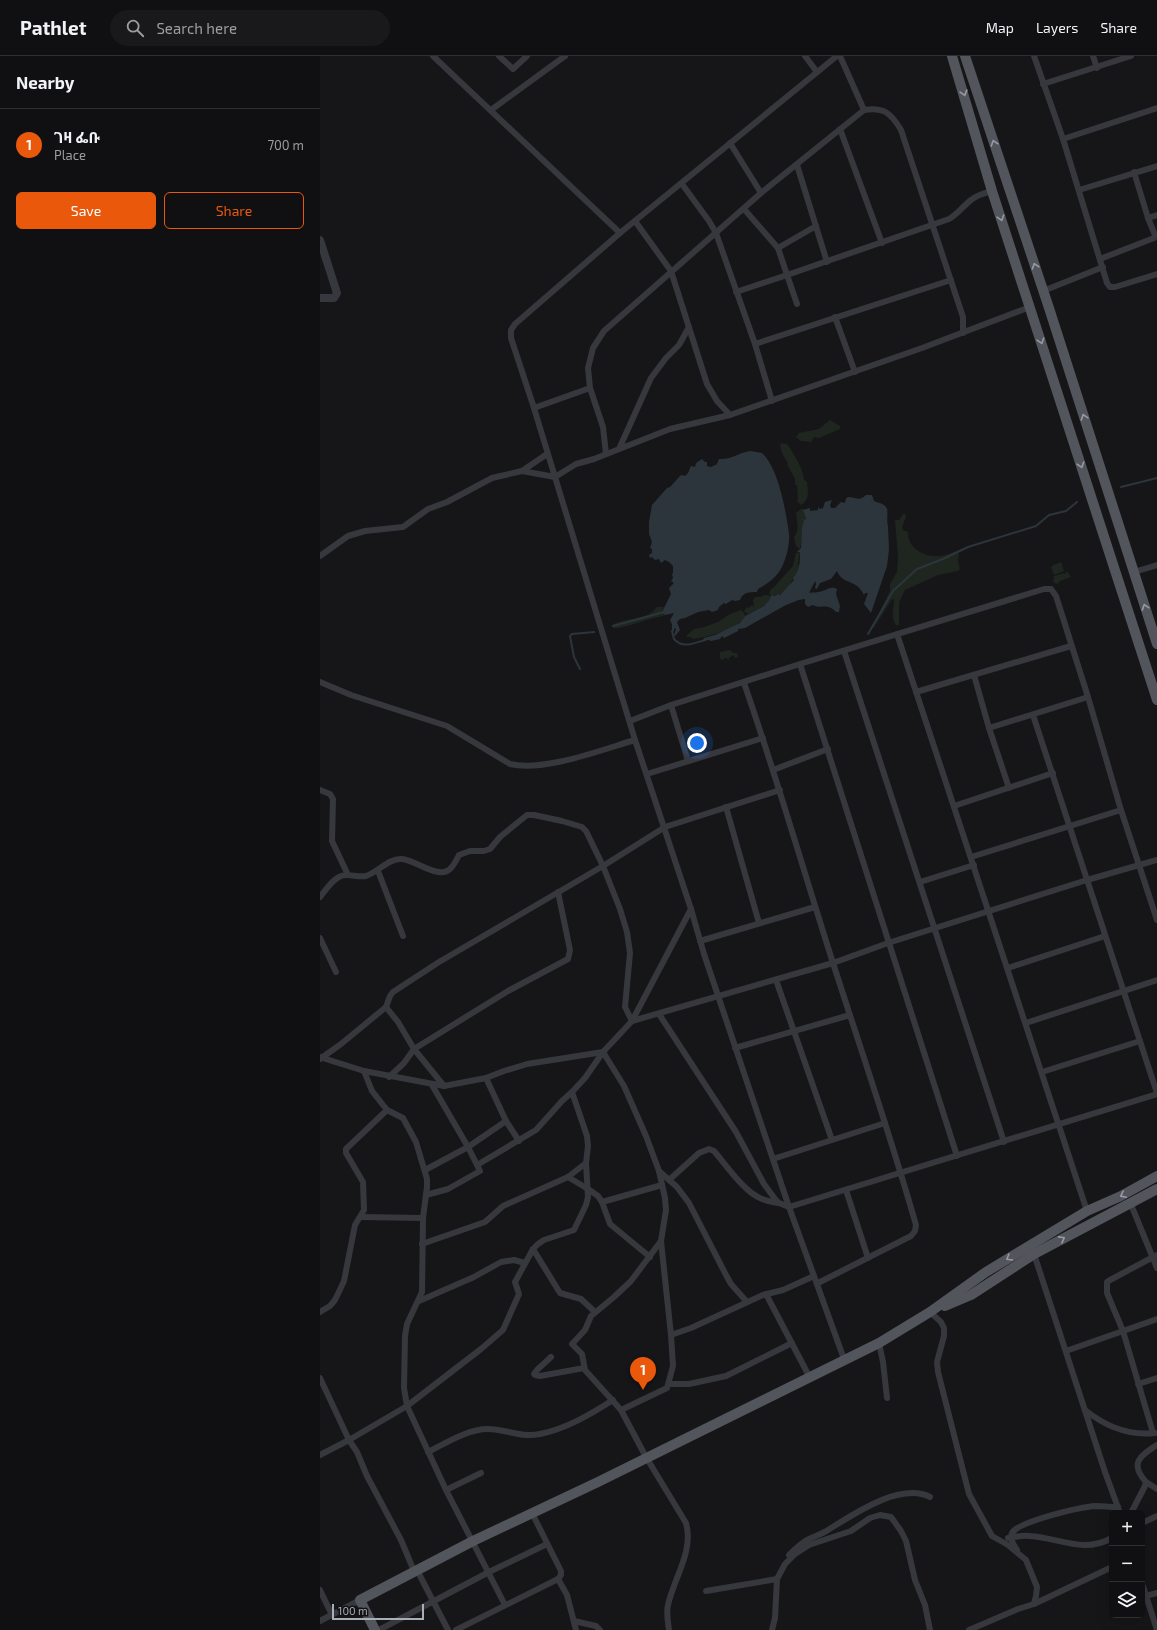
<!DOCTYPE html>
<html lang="en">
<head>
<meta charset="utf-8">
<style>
  :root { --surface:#101012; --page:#19191b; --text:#f1f3f6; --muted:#9c9d9f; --line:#303032; --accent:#ea580c }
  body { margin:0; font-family:"Exo 2","Noto Sans Ethiopic",sans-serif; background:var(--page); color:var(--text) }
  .controls { position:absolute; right:12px; bottom:12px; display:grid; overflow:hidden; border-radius:6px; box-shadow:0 4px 16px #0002 }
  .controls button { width:36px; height:36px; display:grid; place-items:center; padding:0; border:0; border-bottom:1px solid var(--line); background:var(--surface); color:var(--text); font:20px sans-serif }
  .scale { position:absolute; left:12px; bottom:10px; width:92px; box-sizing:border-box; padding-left:4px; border:2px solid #a8adb8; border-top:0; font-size:11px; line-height:14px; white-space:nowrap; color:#a8adb8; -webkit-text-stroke:3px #111113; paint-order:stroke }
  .you { position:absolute; left:377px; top:687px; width:14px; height:14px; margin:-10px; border:3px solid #fff; border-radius:50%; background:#1a73e8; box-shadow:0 0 0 6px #1a73e833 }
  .badge { display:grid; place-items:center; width:26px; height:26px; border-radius:50%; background:var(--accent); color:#fff; font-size:13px; font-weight:700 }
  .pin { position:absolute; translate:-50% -33px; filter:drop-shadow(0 1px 2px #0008) }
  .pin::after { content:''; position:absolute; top:21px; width:14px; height:12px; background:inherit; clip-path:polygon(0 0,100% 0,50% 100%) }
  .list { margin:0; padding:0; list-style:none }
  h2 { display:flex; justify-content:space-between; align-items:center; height:52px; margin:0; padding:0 16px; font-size:17px }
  h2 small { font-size:13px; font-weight:400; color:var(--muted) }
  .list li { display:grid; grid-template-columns:26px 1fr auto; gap:12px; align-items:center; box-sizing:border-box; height:72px; padding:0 16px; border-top:1px solid var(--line) }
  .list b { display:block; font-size:15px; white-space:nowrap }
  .list p { margin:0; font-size:13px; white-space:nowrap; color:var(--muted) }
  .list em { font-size:13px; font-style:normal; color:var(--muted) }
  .actions { display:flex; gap:8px; padding:12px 16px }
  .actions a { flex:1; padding:9px 0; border:1px solid var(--accent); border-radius:6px; text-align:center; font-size:14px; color:var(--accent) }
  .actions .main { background:var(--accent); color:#fff }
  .icon { flex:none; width:22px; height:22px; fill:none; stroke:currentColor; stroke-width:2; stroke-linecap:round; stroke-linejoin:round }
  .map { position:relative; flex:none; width:837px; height:1574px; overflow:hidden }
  header { display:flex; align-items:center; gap:24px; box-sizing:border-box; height:56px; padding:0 20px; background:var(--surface); border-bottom:1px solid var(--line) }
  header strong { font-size:19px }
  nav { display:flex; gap:22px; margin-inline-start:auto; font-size:14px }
  .search { width:280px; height:36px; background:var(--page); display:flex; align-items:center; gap:10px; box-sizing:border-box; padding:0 14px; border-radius:22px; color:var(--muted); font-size:15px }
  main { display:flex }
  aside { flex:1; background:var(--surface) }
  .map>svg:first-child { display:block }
  .green { fill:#1e261f }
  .water { fill:#2c353c }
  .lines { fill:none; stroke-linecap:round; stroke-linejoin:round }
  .stream { stroke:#2c353c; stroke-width:2 }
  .minor { stroke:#37383d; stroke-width:6 }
  .tertiary { stroke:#37383d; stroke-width:8 }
  .primary { stroke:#53555c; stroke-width:10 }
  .oneway { stroke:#979ba6 }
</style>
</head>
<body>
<header>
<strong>Pathlet</strong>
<div class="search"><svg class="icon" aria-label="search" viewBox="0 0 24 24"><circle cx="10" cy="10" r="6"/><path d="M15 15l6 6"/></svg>Search here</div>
<nav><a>Map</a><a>Layers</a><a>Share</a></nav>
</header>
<main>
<aside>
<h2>Nearby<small></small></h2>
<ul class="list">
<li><span class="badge">1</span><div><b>ገዛ ፌቡ</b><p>Place</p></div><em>700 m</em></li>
</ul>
<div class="actions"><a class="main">Save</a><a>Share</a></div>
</aside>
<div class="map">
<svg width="837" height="1574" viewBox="0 0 837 1574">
  <rect width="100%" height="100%" fill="#161618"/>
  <g class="green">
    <polygon points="510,364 520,370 520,373 499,382 494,381 491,386 481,385 476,381 479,377 499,373"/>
    <path d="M461,387L465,388L466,387C471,392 485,416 484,424L487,426C488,435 490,444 481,449L477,445L478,442L477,429H475V423L467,408L468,407C465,401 458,394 461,387Z"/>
    <path d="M481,453H484L486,461C482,470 482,483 480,493L476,490L474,481C480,474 477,466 476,457Z"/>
    <path d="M583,458H585L586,461L582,471L583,474L588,476C587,492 604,501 618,500C628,500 639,493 648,491L639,496L638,506L640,513L638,515L618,519L585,534L579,546V569H576C570,561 574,552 574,544L572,543L553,573L552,571L570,535V528L577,516L578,502L575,464H579Z"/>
    <path d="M480,496L477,513L478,509H480C476,520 463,546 449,538L451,533L454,531L473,510L476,497Z"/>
    <polygon points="741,506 744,515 734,519 731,511 733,510 733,509"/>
    <polygon points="746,516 748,516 751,521 740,525 737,528 733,526 734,520 744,517 746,518"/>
    <polygon points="444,539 448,539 451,542 444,550 428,558 424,555 427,551 429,552 432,549 434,551 433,544 435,541 441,541"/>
    <path d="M337,551H344L342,554L345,559L340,561C328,562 301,574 293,572L292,569C302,563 323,563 331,557C333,555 334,554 337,551Z"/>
    <path d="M421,554L425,558C424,572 385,582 372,583L371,581H367V579L374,573L381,572L398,566L410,558Z"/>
    <polygon points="410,594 413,597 417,597 418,601 415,602 413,599 409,602 409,604 406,602 402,604 400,602 400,596"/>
  </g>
  <g class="water">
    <path d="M430,395L442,397C459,413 466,456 469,478C470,484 467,500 464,506C460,519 449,527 438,533L437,536C429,536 423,536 420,544L415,545L412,544L406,548L404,547L399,551L398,554L392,556L389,554L378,556L365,562L360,563L357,566L360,574L355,580L354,579L356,573L354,572V575L352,576V568L350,564L354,557L345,559L342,556L351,538L349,532L354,527L351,525L353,522L352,518L353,517V510L349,506L345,504L341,507L339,503L335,504L332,501L330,502L329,499L332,497V493L330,492L332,486L329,478V466L332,449L347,432L350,431L360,420L362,419L365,420L368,417L371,410L375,411L376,407L382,403L385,406H387V410L391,411L397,408L399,403C412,404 417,397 430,395Z"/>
    <path d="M546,439H552L554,445C558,447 563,447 566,451C569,454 566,465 568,470L569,494L567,510L551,557L544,548L548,537H545L544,539C538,525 525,527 520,520C518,518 518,516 517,515L511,523L500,527L497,533L495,532L496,528L495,525L489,537C492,536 495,537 498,536C506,535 510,529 517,533L516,538L520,550L519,556H516C506,546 502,554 493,549L488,551L485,548V543C479,543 472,547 466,549L425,572L418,573V575L404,582L402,580L400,583L391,585L389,584L383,585L384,582L395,579L420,567L425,560L444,550L450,543L451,539L455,540L458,538L460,539L474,524L473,522C480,514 480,506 480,496H477L481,492L482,472L484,465L482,463L485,464L486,462L483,454L490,452V455L498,454V451L500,453L503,452L505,446L512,444L510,449L511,452H515L521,446L525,447L526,442L529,441C537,442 540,445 546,439Z"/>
  </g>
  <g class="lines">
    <g class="stream">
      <polyline points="801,431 837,422"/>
      <polyline points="293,570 344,556"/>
      <path d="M352,575L354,583C363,593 374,587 385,584"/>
      <polyline points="548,578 573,535 597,513 623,503 648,491 716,470 729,459 746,455 757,446"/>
      <polyline points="260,613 254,601 250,580 252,578 274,576"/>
    </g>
    <g class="minor">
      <polyline points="113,0 300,177"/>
      <polyline points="179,0 193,13 207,0"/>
      <polyline points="485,0 497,16"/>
      <polyline points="517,0 300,177 195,268 191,274 191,282 214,352 315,684 371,853 384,898 469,1151 524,1303"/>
      <polyline points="520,0 544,54"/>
      <polyline points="714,0 743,83 787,227 790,231 795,231 837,218"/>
      <polyline points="773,0 777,12"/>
      <polyline points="723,28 811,0"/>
      <polyline points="171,54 245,0"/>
      <polyline points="520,73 562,187"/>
      <polyline points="743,83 837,52"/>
      <polyline points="410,87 441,137"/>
      <polyline points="477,109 507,206"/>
      <polyline points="814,116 828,162 837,159"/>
      <polyline points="362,128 389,165 396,177 435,288 452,345"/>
      <polyline points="759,134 837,110"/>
      <polyline points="424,153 458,192"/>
      <polyline points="315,165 351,215 387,328 397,345 410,359"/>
      <path d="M496,170L458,192L467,219L629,163C638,158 643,150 651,144C657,139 665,137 672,135"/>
      <polyline points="780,203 834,182 835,179 828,162"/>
      <polyline points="723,235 783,211"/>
      <polyline points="416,236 467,219 477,248"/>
      <polyline points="515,261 535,316"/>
      <polyline points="435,288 631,224"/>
      <polyline points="214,352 270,332"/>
      <polyline points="299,393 331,322 346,302 359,289 369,271"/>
      <path d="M286,398L283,371L270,332L268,312L273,292L284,275L441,137L544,54C564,51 571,57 581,74L643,261V277"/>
      <polyline points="202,415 235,421 256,408 274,403 350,373 410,359 602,292 710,251"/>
      <polyline points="0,500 28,480 45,475 83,471 108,453 127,446 172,422 202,415 227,398"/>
      <polyline points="814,516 837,509"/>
      <polyline points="577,578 767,1155"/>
      <polyline points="524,595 684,1086"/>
      <polyline points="480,608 637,1100"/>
      <polyline points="654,619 669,672 689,732"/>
      <path d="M0,626L31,639L127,670L190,708C224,716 281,694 315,684"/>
      <path d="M424,627C456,719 483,813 513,907C541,994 571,1081 596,1169L595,1175L591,1180L498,1227"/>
      <polyline points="596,636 751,590"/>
      <polyline points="351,649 368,705"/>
      <polyline points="713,659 837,1037"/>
      <polyline points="310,665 351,649 480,608 724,533 731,533 736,540 768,641 801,754 837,864"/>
      <polyline points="669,672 768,641"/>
      <polyline points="453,714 508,693"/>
      <polyline points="327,718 443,682"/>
      <polyline points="0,734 10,738 13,743 12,785 28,819"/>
      <polyline points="634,750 733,717"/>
      <polyline points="406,751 439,867"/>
      <polyline points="651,801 801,754"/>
      <polyline points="58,815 83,880"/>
      <polyline points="600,826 654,809"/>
      <path d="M0,841C5,835 11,825 19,821C27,816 37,822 46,820C58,816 69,802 82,803C96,804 120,825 131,812C134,809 137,803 139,799L150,795H164L170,793L180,781L207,759H214L242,765L262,771L266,775L283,810L300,853L307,876L310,897L305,951L312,965L513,907L568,887L767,824L837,804"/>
      <polyline points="0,882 16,916"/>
      <polyline points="380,885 495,851"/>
      <polyline points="688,912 785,880"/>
      <polyline points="456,924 512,1084"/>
      <polyline points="66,951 78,966 94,993 188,935 248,903 250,894 238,836"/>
      <polyline points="339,958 416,1076 444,1128 455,1143 459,1147 469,1151 837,1038"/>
      <polyline points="706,967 837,924"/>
      <polyline points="415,992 530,959"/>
      <polyline points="0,1001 44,1015 124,1030 166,1022 184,1015 207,1008 283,996 312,965 371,853"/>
      <polyline points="0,1003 21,988 66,951 70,940 73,936 119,906 283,810 345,771 460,734"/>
      <polyline points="44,1015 52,1035 67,1054 83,1062 96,1086 107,1123 107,1131 103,1162 102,1236 87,1268 85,1280 84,1332 87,1350 126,1434 185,1549"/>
      <polyline points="722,1016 820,985"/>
      <polyline points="69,1021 84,1007 94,993 124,1030"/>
      <polyline points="166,1022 186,1065 199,1085"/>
      <polyline points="453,1103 565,1067"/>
      <path d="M157,1109L216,1074L242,1045L252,1036L265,1022L283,996L304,1030L326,1080L339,1115L345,1142L346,1154L341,1185L351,1279L353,1310L347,1332L301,1354L326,1401L366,1467C374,1495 354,1522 348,1549C346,1557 348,1566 349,1574"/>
      <polyline points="105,1114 148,1091 186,1065"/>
      <polyline points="339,1115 357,1131 369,1147 406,1219 411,1228 427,1246"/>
      <polyline points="248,1121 268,1133 278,1140 282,1146 290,1168 330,1201"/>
      <path d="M349,1124L379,1097L389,1093L394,1095C407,1110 424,1136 442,1143C447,1145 453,1146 458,1147"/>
      <polyline points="526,1134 548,1202"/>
      <polyline points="106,1139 128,1133 160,1115 148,1091 112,1029"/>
      <polyline points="282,1146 342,1129"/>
      <polyline points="810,1146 837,1212"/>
      <polyline points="41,1161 103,1162"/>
      <polyline points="102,1188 165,1166 183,1150 248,1121 266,1107"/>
      <polyline points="213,1193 240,1237 261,1243 275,1256"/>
      <polyline points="714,1198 785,1416 800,1457"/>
      <polyline points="446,1238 489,1320"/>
      <polyline points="99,1245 154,1221 181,1206 194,1204 205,1207"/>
      <polyline points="0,1256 10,1250 15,1244 24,1225 35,1169 44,1154 43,1126 26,1097 26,1093 67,1054"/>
      <polyline points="610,1256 621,1266 624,1272 624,1280 617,1306 618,1316 649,1438 672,1480 688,1489 706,1504 717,1531 716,1540 714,1548"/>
      <polyline points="351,1279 371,1272 443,1239 463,1234 494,1220"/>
      <polyline points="559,1287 563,1306 567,1342"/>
      <polyline points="746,1295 837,1263"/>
      <polyline points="231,1301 217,1314 214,1318 215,1319 220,1320 264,1312"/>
      <polyline points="0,1322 29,1384 37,1396 47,1420 81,1484 94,1515"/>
      <polyline points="349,1328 369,1328 406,1320 472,1287"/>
      <polyline points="818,1328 837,1322"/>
      <polyline points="301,1354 265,1314 262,1298 252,1288 265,1274 271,1260 294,1241 311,1225 341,1185"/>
      <path d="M765,1354C785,1370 809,1380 835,1377"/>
      <polyline points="833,1377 803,1275 787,1237 787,1226 790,1224 837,1199"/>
      <path d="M108,1396C126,1387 148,1373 168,1373C186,1373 200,1382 220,1378C246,1373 271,1358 293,1344"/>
      <polyline points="0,1399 29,1384 87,1350 161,1293 183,1274 199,1238 195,1226 213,1193 218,1188 224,1184 254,1174 266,1149 268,1141 266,1107 268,1090 267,1080 252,1036"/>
      <polyline points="826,1426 837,1433"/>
      <polyline points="126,1434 161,1417"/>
      <path d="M811,1457L825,1430L826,1426C809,1407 820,1400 837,1389"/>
      <polyline points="822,1467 837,1460"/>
      <path d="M688,1482C695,1481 702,1479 710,1480C740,1482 763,1498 792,1482"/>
      <path d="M697,1494C694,1489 689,1483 692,1477C699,1465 761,1451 776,1450C783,1450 790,1451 798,1451"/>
      <path d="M469,1499C475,1493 481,1487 489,1483C495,1480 502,1478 508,1474C534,1458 580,1426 610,1441"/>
      <polyline points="97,1514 128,1574"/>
      <polyline points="238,1523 247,1539 256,1574"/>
      <polyline points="822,1527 837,1574"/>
      <polyline points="0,1534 12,1559"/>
      <polyline points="386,1535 457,1523"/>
      <polyline points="826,1540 837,1537"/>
      <polyline points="0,1565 40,1544"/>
      <polyline points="254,1565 276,1570 280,1574"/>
      <polyline points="59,1574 169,1516 227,1488"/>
      <polyline points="136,1574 238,1523 241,1519 241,1515 212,1457"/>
      <polyline points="452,1574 455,1562 457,1523 465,1508 475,1498 489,1489 531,1475 550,1462 560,1459 571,1461 581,1475 586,1485 595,1524 605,1549 610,1574"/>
      <polyline points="649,1574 698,1553 714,1548 792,1511"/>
    </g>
    <polyline class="tertiary" points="0,184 17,237 14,242 0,242"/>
    <g class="primary">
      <polyline points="632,0 672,135 837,644"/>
      <polyline points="645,0 729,252 837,588"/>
      <polyline points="625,1250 651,1239 714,1198 837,1133"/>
      <polyline points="55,1574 40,1544 153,1485 278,1426 559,1287 610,1256 666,1216 767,1155 801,1140 837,1120"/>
    </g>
  </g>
  <defs><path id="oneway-chevron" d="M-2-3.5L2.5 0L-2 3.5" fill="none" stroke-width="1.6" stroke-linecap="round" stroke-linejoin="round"/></defs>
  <g class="oneway">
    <use href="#oneway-chevron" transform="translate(644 37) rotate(74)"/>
    <use href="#oneway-chevron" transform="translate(674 87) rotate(-108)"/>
    <use href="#oneway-chevron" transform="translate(681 162) rotate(72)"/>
    <use href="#oneway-chevron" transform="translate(715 210) rotate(-108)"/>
    <use href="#oneway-chevron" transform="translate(721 285) rotate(72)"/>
    <use href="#oneway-chevron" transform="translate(764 361) rotate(-108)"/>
    <use href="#oneway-chevron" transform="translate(761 409) rotate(72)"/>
    <use href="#oneway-chevron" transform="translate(825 551) rotate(-108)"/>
    <use href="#oneway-chevron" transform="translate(803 1139) rotate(153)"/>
    <use href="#oneway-chevron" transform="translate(742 1183) rotate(-28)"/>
    <use href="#oneway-chevron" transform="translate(689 1202) rotate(149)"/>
  </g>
</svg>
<div class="controls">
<button>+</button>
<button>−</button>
<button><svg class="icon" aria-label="layers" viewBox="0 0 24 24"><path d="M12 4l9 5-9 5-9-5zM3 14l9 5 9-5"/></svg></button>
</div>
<div class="scale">100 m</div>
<div class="you"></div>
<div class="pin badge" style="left:323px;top:1334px">1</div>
</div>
</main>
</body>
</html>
